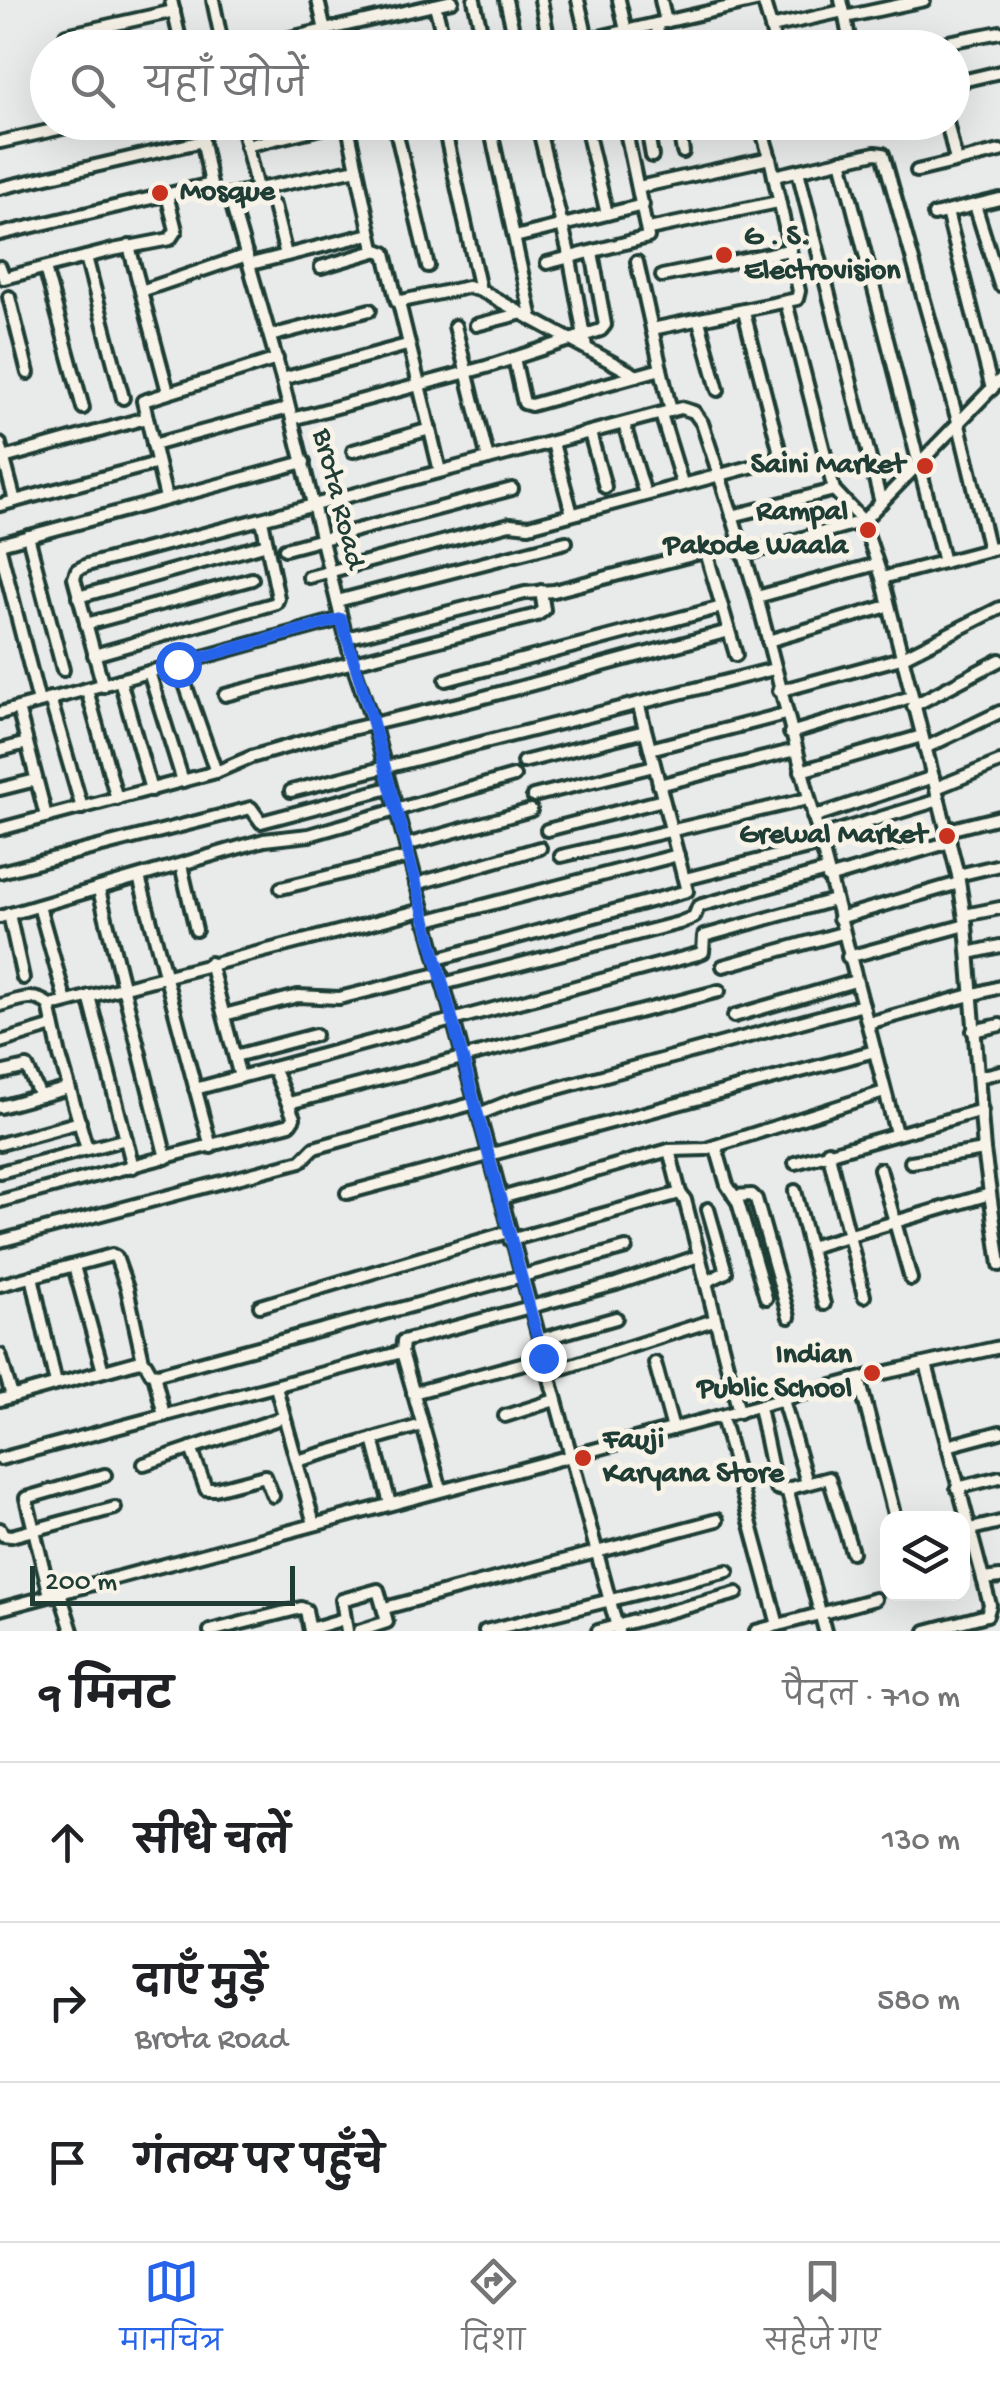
<!DOCTYPE html>
<html lang="hi">
<head>
<meta charset="utf-8">
<style>
  :root { --surface:#fff; --page:#f6f6f6; --text:#202124; --muted:#757577; --line:#e0e0e0; --accent:#2563eb }
  body { margin:0; font-family:"Gochi Hand","Playpen Sans Deva",sans-serif; background:var(--page); color:var(--text) }
  .controls { position:absolute; right:30px; bottom:30px; display:grid; overflow:hidden; border-radius:20px; box-shadow:0 10px 40px #0002 }
  .controls button { width:90px; height:90px; display:grid; place-items:center; padding:0; border:0; border-bottom:2px solid var(--line); background:var(--surface); color:var(--text); font:50px sans-serif }
  .scale { position:absolute; left:30px; bottom:25px; width:265px; box-sizing:border-box; padding-left:10px; border:5px solid #1f3d34; border-top:0; font-size:28px; line-height:35px; white-space:nowrap; color:#1f3d34; -webkit-text-stroke:8px #f7f3e8; paint-order:stroke }
  .stop { position:absolute; width:30px; height:30px; margin:-22px; border:8px solid #2563eb; border-radius:50%; background:#fff }
  .stop.end { background:#2563eb; border-color:#fff; box-shadow:0 2px 10px #0008 }
  .list { margin:0; padding:0; list-style:none }
  h2 { display:flex; justify-content:space-between; align-items:center; height:130px; margin:0; padding:0 40px; font-size:42px }
  h2 small { font-size:32px; font-weight:400; color:var(--muted) }
  .list li { display:grid; grid-template-columns:65px 1fr auto; gap:30px; align-items:center; box-sizing:border-box; height:160px; padding:0 40px; border-top:2px solid var(--line) }
  .list b { display:block; font-size:38px; white-space:nowrap }
  .list p { margin:0; font-size:32px; white-space:nowrap; color:var(--muted) }
  .list em { font-size:32px; font-style:normal; color:var(--muted) }
  .icon { flex:none; width:55px; height:55px; fill:none; stroke:currentColor; stroke-width:2; stroke-linecap:round; stroke-linejoin:round }
  .map { position:relative; flex:none; width:1000px; height:1631px; overflow:hidden }
  .search { position:absolute; background:var(--surface); box-shadow:0 10px 40px #0002; left:30px; right:30px; top:30px; height:110px; display:flex; align-items:center; gap:25px; box-sizing:border-box; padding:0 35px; border-radius:55px; color:var(--muted); font-size:38px }
  .sheet { height:610px; background:var(--surface) }
  nav { display:flex; justify-content:space-around; align-items:center; box-sizing:border-box; height:140px; border-top:2px solid var(--line); background:var(--surface); font-size:28px; color:var(--muted) }
  nav a { display:grid; justify-items:center; gap:5px }
  nav .on { color:var(--accent) }
  .map>svg:first-child { display:block }
  .lines { fill:none; stroke-linecap:round; stroke-linejoin:round }
  .street-casing { stroke:#1f3d34; stroke-width:18 }
  .street { stroke:#f7f3e8; stroke-width:10 }
  .route { stroke:#2563eb; stroke-width:12 }
  .poi-dot { fill:#c8321e; stroke:#f7f3e8; stroke-width:4 }
  .labels { text-anchor:middle; dominant-baseline:central; stroke-width:10; stroke-linejoin:round; paint-order:stroke }
  .poi-label { font-size:30px; font-weight:bold; fill:#1f3d34; stroke:#f7f3e8; text-anchor:end }
  .street-label { font-size:30px; fill:#1f3d34; stroke:#f7f3e8 }
</style>
</head>
<body>
<div class="map">
<svg width="1000" height="1631" viewBox="0 0 1000 1631">
  <rect width="100%" height="100%" fill="#e9eaea"/>
  <filter id="ink" filterUnits="userSpaceOnUse"><feTurbulence type="fractalNoise" baseFrequency=".01" numOctaves="2"/><feDisplacementMap in="SourceGraphic" scale="20" xChannelSelector="R" yChannelSelector="G"/><feConvolveMatrix kernelMatrix="1 2 1 2 8 2 1 2 1" color-interpolation-filters="sRGB"/></filter>
  <g filter="url(#ink)">
    <g class="lines">
      <g class="street-casing">
        <g id="street">
          <polyline points="171,0 182,48"/>
          <polyline points="213,0 223,48"/>
          <polyline points="318,0 329,48"/>
          <polyline points="474,0 485,48"/>
          <polyline points="506,0 517,48"/>
          <polyline points="541,0 550,48"/>
          <polyline points="578,0 587,39"/>
          <polyline points="619,0 630,48"/>
          <polyline points="661,0 666,22"/>
          <polyline points="763,0 771,27 843,11"/>
          <polyline points="841,0 845,17 924,0"/>
          <polyline points="435,5 446,48"/>
          <polyline points="845,17 851,48"/>
          <polyline points="656,24 662,48"/>
          <polyline points="771,27 776,48"/>
          <polyline points="66,35 174,11"/>
          <polyline points="246,48 452,1"/>
          <polyline points="413,48 444,40"/>
          <polyline points="551,48 760,0"/>
          <polyline points="917,48 1000,32"/>
          <polyline points="966,80 1000,72"/>
          <polyline points="199,122 213,195 229,195 282,379 352,662 373,723 571,1456 870,1376 1000,1347"/>
          <polyline points="241,122 257,189"/>
          <polyline points="394,122 428,266"/>
          <polyline points="443,122 480,290 532,319 489,122"/>
          <polyline points="537,122 569,254 586,347"/>
          <polyline points="585,122 607,214"/>
          <polyline points="646,122 652,156"/>
          <polyline points="678,122 683,152"/>
          <polyline points="760,122 762,131 798,122"/>
          <polyline points="947,122 956,161"/>
          <polyline points="697,125 710,122"/>
          <polyline points="0,142 89,122"/>
          <polyline points="246,146 346,122"/>
          <polyline points="841,160 944,562"/>
          <polyline points="357,169 374,249 385,253 397,302 468,287 480,290"/>
          <polyline points="798,171 881,503"/>
          <polyline points="917,171 1000,151"/>
          <polyline points="774,176 875,153 883,154 959,425 989,550"/>
          <polyline points="639,187 770,158 762,131"/>
          <polyline points="0,188 203,141"/>
          <polyline points="229,195 357,169 347,122"/>
          <polyline points="975,205 1000,285"/>
          <polyline points="274,206 286,255"/>
          <polyline points="947,212 992,389"/>
          <polyline points="934,215 1000,199"/>
          <polyline points="649,229 778,202"/>
          <polyline points="0,234 211,184"/>
          <polyline points="515,237 643,205"/>
          <polyline points="129,246 168,392"/>
          <polyline points="86,257 123,398"/>
          <polyline points="547,263 648,237 624,122"/>
          <polyline points="251,264 370,234"/>
          <polyline points="0,267 4,278 113,250 170,239 176,230 167,195"/>
          <polyline points="321,267 375,251"/>
          <polyline points="45,268 83,408"/>
          <polyline points="662,276 789,250"/>
          <polyline points="141,291 247,255"/>
          <polyline points="9,297 28,373"/>
          <polyline points="786,302 834,490 863,521 882,578 958,875 966,925 984,1150 1000,1265"/>
          <polyline points="399,303 440,471"/>
          <polyline points="532,319 637,376"/>
          <polyline points="699,321 718,390"/>
          <polyline points="476,325 519,314"/>
          <polyline points="455,326 488,459"/>
          <polyline points="652,329 797,299 799,291 770,158"/>
          <polyline points="270,336 370,310"/>
          <polyline points="514,358 524,403 531,405 661,369 637,262"/>
          <polyline points="661,369 671,411"/>
          <polyline points="282,379 407,345"/>
          <polyline points="661,414 682,483"/>
          <polyline points="292,419 486,367 601,330 605,325 592,252"/>
          <polyline points="624,424 645,494"/>
          <polyline points="590,433 605,487"/>
          <polyline points="553,443 572,514"/>
          <polyline points="0,444 15,501"/>
          <polyline points="153,445 289,408"/>
          <polyline points="353,451 430,429"/>
          <polyline points="0,459 146,418"/>
          <polyline points="166,498 143,401 277,359"/>
          <polyline points="0,505 157,463"/>
          <polyline points="732,516 834,490"/>
          <polyline points="28,536 63,670"/>
          <polyline points="0,544 304,462"/>
          <polyline points="0,549 39,702"/>
          <polyline points="285,549 512,489"/>
          <polyline points="706,552 736,655"/>
          <polyline points="743,555 863,521 1000,380"/>
          <polyline points="309,577 510,524 529,526 776,460 779,449 744,312"/>
          <polyline points="882,578 1000,547"/>
          <polyline points="78,597 267,544"/>
          <polyline points="757,597 877,564"/>
          <polyline points="337,601 566,542"/>
          <polyline points="86,624 252,579"/>
          <polyline points="346,638 525,593 554,591 738,543"/>
          <polyline points="768,641 888,606"/>
          <polyline points="94,655 276,603 278,598 262,520"/>
          <polyline points="178,664 216,772"/>
          <polyline points="149,672 183,781"/>
          <polyline points="120,680 151,790"/>
          <polyline points="446,680 722,607"/>
          <polyline points="103,686 74,578 77,570 87,565 681,408 694,412 702,423 729,505 757,597 896,1133"/>
          <polyline points="87,690 117,799"/>
          <polyline points="779,691 901,658 1000,608"/>
          <polyline points="225,695 537,615 544,610 541,591"/>
          <polyline points="50,698 82,808"/>
          <polyline points="913,706 1000,660"/>
          <polyline points="18,708 46,816"/>
          <polyline points="0,713 341,619"/>
          <polyline points="790,733 911,697"/>
          <polyline points="925,748 1000,712"/>
          <polyline points="650,749 785,714"/>
          <polyline points="0,750 27,743"/>
          <polyline points="523,762 645,731"/>
          <polyline points="801,771 922,736"/>
          <polyline points="659,785 795,750"/>
          <polyline points="936,788 1000,762"/>
          <polyline points="0,789 36,780"/>
          <polyline points="291,791 774,669"/>
          <polyline points="533,796 654,766"/>
          <polyline points="813,817 933,777"/>
          <polyline points="0,829 216,772 251,757 330,734 462,703 729,631"/>
          <polyline points="547,830 663,800"/>
          <polyline points="948,830 1000,817"/>
          <polyline points="818,837 939,800"/>
          <polyline points="406,845 531,810"/>
          <polyline points="561,856 808,799"/>
          <polyline points="181,865 196,930"/>
          <polyline points="0,872 251,808 261,822 389,788"/>
          <polyline points="958,875 1000,865"/>
          <polyline points="139,877 211,1147"/>
          <polyline points="828,878 950,842"/>
          <polyline points="685,879 820,845"/>
          <polyline points="416,884 540,848"/>
          <polyline points="281,888 408,857"/>
          <polyline points="99,890 166,1158"/>
          <polyline points="39,906 66,1002"/>
          <polyline points="9,914 23,978"/>
          <polyline points="965,915 1000,908"/>
          <polyline points="0,917 264,840 309,835 514,776"/>
          <polyline points="839,918 959,883"/>
          <polyline points="425,921 678,855"/>
          <polyline points="969,953 1000,946"/>
          <polyline points="848,957 966,925"/>
          <polyline points="437,959 687,891 639,706"/>
          <polyline points="210,963 240,1077"/>
          <polyline points="723,966 842,933"/>
          <polyline points="443,984 679,923 694,917 698,907 702,905 826,871"/>
          <polyline points="89,996 133,1167"/>
          <path d="M0,1005C19,1000 33,992 49,1005L60,1004L422,910"/>
          <polyline points="49,1005 60,1056 87,1149"/>
          <polyline points="224,1015 298,996 339,998 441,973"/>
          <polyline points="734,1016 855,981"/>
          <polyline points="868,1023 1000,987"/>
          <polyline points="973,1031 1000,1025"/>
          <polyline points="0,1042 53,1026"/>
          <polyline points="235,1056 315,1035"/>
          <polyline points="0,1073 27,1067 40,1096"/>
          <polyline points="979,1077 1000,1072"/>
          <polyline points="195,1089 698,954 703,952 704,936 834,900"/>
          <polyline points="289,1103 719,991"/>
          <polyline points="0,1107 69,1088"/>
          <polyline points="479,1114 514,1100 863,1005"/>
          <polyline points="0,1144 80,1122"/>
          <polyline points="716,1147 727,1185 738,1202 766,1298"/>
          <polyline points="669,1150 680,1193"/>
          <polyline points="828,1151 864,1296"/>
          <polyline points="911,1162 984,1150"/>
          <polyline points="795,1163 982,1110"/>
          <polyline points="880,1169 911,1279"/>
          <polyline points="0,1172 126,1139"/>
          <polyline points="795,1191 824,1304"/>
          <polyline points="347,1193 875,1051"/>
          <polyline points="734,1196 752,1195 756,1199 789,1317"/>
          <polyline points="501,1198 669,1150 706,1149 884,1092"/>
          <polyline points="0,1201 290,1124 294,1118 273,1068"/>
          <polyline points="510,1240 680,1193 685,1200 739,1412"/>
          <polyline points="0,1241 301,1161 314,1148 475,1103"/>
          <polyline points="810,1247 990,1194"/>
          <polyline points="74,1266 103,1371"/>
          <polyline points="32,1276 56,1384"/>
          <polyline points="706,1282 726,1272 708,1209"/>
          <polyline points="0,1285 112,1255 116,1257 127,1288 143,1361"/>
          <polyline points="260,1306 508,1232"/>
          <polyline points="539,1340 616,1318"/>
          <polyline points="0,1355 12,1396"/>
          <polyline points="655,1363 673,1429"/>
          <polyline points="926,1364 990,1605 987,1615 926,1631"/>
          <polyline points="547,1373 714,1320"/>
          <polyline points="154,1374 164,1415"/>
          <polyline points="859,1379 895,1518"/>
          <polyline points="276,1387 314,1524"/>
          <polyline points="413,1393 543,1358"/>
          <polyline points="0,1400 140,1361 146,1364 151,1373 158,1374 626,1248"/>
          <polyline points="783,1400 807,1483"/>
          <polyline points="759,1407 776,1488 783,1490 829,1478 852,1552"/>
          <polyline points="505,1416 555,1400"/>
          <polyline points="722,1417 778,1625"/>
          <polyline points="373,1439 390,1504"/>
          <polyline points="947,1446 1000,1432"/>
          <polyline points="191,1448 206,1489 215,1489 265,1476 273,1496"/>
          <polyline points="0,1459 402,1352"/>
          <polyline points="297,1461 422,1425"/>
          <polyline points="144,1464 284,1417"/>
          <polyline points="957,1488 1000,1477"/>
          <polyline points="787,1489 825,1631"/>
          <polyline points="441,1490 402,1352 403,1341 616,1284 699,1256"/>
          <polyline points="0,1529 3,1535 11,1536 115,1508"/>
          <polyline points="963,1531 1000,1522"/>
          <polyline points="983,1579 1000,1577"/>
          <polyline points="60,1593 72,1631"/>
          <polyline points="50,1595 26,1498 105,1475"/>
          <polyline points="385,1608 717,1520"/>
          <polyline points="0,1609 571,1456 618,1631"/>
          <polyline points="310,1629 344,1619"/>
          <polyline points="210,1631 301,1608 306,1610 310,1631"/>
          <polyline points="347,1631 342,1600 378,1590 387,1622 359,1631"/>
          <polyline points="485,1631 728,1571"/>
          <polyline points="598,1631 737,1593"/>
          <polyline points="756,1631 875,1599"/>
        </g>
      </g>
      <use href="#street" class="street"/>
    </g>
  </g>
  <g class="lines" filter="url(#ink)">
    <polyline class="route" points="178,664 341,619 373,723 543,1358"/>
  </g>
  <g class="poi-dot">
    <circle cx="160" cy="193" r="10"/>
    <circle cx="724" cy="255" r="10"/>
    <circle cx="925" cy="466" r="10"/>
    <circle cx="868" cy="530" r="10"/>
    <circle cx="947" cy="836" r="10"/>
    <circle cx="872" cy="1373" r="10"/>
    <circle cx="583" cy="1458" r="10"/>
  </g>
  <g class="labels">
    <g class="poi-label">
      <text x="180" y="193" text-anchor="start">Mosque</text>
      <text x="744" y="238" text-anchor="start">G . S.<tspan x="744" dy="34">Electrovision</tspan></text>
      <text x="905" y="466">Saini Market</text>
      <text x="848" y="513">Rampal<tspan x="848" dy="34">Pakode Waala</tspan></text>
      <text x="927" y="836">Grewal Market</text>
      <text x="852" y="1356">Indian<tspan x="852" dy="34">Public School</tspan></text>
      <text x="603" y="1441" text-anchor="start">Fauji<tspan x="603" dy="34">Karyana Store</tspan></text>
    </g>
    <g class="street-label">
      <text transform="translate(337 499) rotate(76)">Brota Road</text>
    </g>
  </g>
</svg>
<div class="controls">
<button><svg class="icon" aria-label="layers" viewBox="0 0 24 24"><path d="M12 4l9 5-9 5-9-5zM3 14l9 5 9-5"/></svg></button>
</div>
<div class="scale">200 m</div>
<div class="stop" style="left:178px;top:664px"></div>
<div class="stop end" style="left:543px;top:1358px"></div>
<div class="search"><svg class="icon" aria-label="search" viewBox="0 0 24 24"><circle cx="10" cy="10" r="6"/><path d="M15 15l6 6"/></svg>यहाँ खोजें</div>
</div>
<section class="sheet">
<h2>9 मिनट<small>पैदल · 710 m</small></h2>
<ul class="list">
<li><svg class="icon" aria-label="ahead" viewBox="0 0 24 24"><path d="M12 20V5M6 11l6-6 6 6"/></svg><div><b>सीधे चलें</b></div><em>130 m</em></li>
<li><svg class="icon" aria-label="right" viewBox="0 0 24 24"><path d="M7 20v-9h11M14 6l5 5-5 5"/></svg><div><b>दाएँ मुड़ें</b><p>Brota Road</p></div><em>580 m</em></li>
<li><svg class="icon" aria-label="arrive" viewBox="0 0 24 24"><path d="M6 21V4h12l-3 4 3 4H6"/></svg><div><b>गंतव्य पर पहुँचे</b></div></li>
</ul>
</section>
<nav>
<a class="on"><svg class="icon" aria-label="map" viewBox="0 0 24 24"><path d="M3 6l6-2 6 2 6-2v14l-6 2-6-2-6 2zM9 4v14M15 6v14"/></svg>मानचित्र</a>
<a><svg class="icon" aria-label="directions" viewBox="0 0 24 24"><path d="M12 3l9 9-9 9-9-9zM9 14v-3h6M13 9l2 2-2 2"/></svg>दिशा</a>
<a><svg class="icon" aria-label="saved" viewBox="0 0 24 24"><path d="M7 4h10v16l-5-4-5 4z"/></svg>सहेजे गए</a>
</nav>
</body>
</html>
